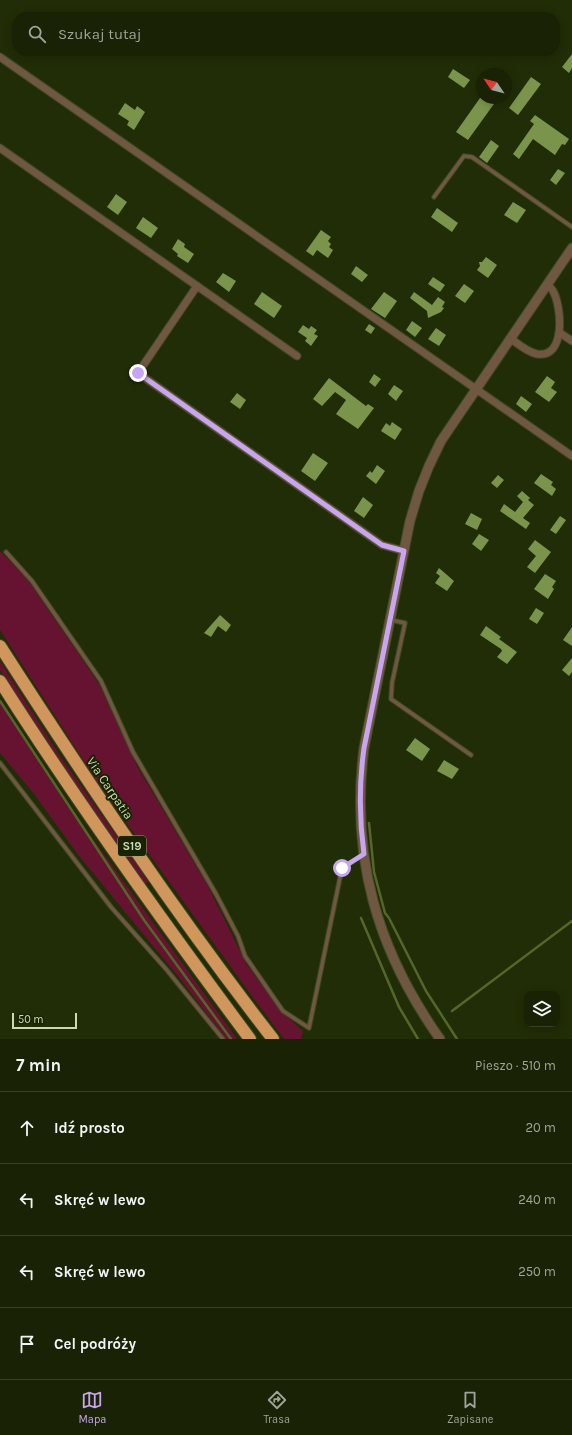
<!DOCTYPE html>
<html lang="pl">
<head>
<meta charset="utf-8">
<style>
  :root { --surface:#192204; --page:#262f13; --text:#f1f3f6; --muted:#9fa49a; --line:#373f26; --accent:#c7a6ef }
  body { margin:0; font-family:Karla,sans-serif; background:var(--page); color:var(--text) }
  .controls { position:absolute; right:12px; bottom:12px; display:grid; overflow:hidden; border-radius:8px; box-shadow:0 2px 10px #0003 }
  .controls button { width:36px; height:36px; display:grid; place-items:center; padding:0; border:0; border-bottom:1px solid var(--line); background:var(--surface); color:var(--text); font:20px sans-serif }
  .compass { position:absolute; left:476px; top:68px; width:36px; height:36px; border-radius:50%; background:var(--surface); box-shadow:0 2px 10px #0003; rotate:305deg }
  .scale { position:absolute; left:12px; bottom:10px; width:65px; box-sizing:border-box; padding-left:4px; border:2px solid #cbd9b5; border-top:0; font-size:11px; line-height:14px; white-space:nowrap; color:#cbd9b5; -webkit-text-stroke:3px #182300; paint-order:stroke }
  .stop { position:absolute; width:12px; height:12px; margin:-9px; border:3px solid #c7a6ef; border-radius:50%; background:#fff }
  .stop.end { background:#c7a6ef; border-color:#fff; box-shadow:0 1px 4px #0008 }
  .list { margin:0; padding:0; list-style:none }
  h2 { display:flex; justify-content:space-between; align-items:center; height:52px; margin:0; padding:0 16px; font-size:17px }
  h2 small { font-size:13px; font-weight:400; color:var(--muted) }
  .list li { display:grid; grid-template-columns:26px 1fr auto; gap:12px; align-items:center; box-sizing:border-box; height:72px; padding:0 16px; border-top:1px solid var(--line) }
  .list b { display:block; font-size:15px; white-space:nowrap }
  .list em { font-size:13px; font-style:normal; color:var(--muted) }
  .icon { flex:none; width:22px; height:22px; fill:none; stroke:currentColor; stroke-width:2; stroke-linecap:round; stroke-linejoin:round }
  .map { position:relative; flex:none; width:572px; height:1039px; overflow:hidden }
  .search { position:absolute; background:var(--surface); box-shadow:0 2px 10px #0003; left:12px; right:12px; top:12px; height:44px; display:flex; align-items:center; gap:10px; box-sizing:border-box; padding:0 14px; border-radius:16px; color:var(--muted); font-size:15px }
  .sheet { height:340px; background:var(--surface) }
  nav { display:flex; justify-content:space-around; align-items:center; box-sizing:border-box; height:56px; border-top:1px solid var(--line); background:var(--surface); font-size:11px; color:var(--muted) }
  nav a { display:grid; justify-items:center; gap:2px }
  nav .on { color:var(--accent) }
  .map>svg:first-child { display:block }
  .green { fill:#651330 }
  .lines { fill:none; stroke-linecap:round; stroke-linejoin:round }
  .stream { stroke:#536828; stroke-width:2.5 }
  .building { fill:#7a944c }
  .service-casing { stroke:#3c4922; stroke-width:5.5 }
  .minor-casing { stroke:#3c4922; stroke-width:9 }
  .tertiary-casing { stroke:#3c4922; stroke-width:11 }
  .motorway-casing { stroke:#3c4922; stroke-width:14 }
  .service { stroke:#6f5741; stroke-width:3.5 }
  .minor { stroke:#6f5741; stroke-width:7 }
  .tertiary { stroke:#6f5741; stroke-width:9 }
  .motorway { stroke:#d0965c; stroke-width:12 }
  .route { stroke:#c7a6ef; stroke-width:5 }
  .labels { text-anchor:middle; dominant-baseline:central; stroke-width:4; stroke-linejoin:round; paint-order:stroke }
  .shield { fill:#182300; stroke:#95a27f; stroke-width:1 }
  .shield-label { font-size:12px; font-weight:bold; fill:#cbd9b5 }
  .street-label { font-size:13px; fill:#cbd9b5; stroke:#182300 }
</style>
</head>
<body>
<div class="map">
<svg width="572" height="1039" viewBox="0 0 572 1039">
  <rect width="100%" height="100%" fill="#212d06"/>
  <g class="green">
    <polygon points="0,551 26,577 99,684 137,766 208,886 247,965 283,1013 303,1031 301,1039 284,1039 254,999 101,788 0,630"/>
    <polygon points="0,661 61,757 149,882 144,884 59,762 0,670"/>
    <polygon points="0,698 54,785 237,1039 226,1039 181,980 79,856 34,794 0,753"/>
  </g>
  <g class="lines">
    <g class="stream">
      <polyline points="0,701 144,920 231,1039"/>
      <polyline points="369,823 374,872 385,913 389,918 426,991 457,1039"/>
      <polyline points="361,918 399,1007 418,1039"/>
      <polyline points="452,1011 572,921"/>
    </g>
  </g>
  <g class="building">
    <polygon points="572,54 572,68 569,73 562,67"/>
    <polygon points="453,69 470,80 464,88 448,77"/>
    <polygon points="531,77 541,84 518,115 509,108"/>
    <polygon points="480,98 492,98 496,101 468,140 456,132"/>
    <polygon points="125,103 135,110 137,106 145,112 134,130 127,125 129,121 118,114"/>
    <polygon points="535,115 569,139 565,145 562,144 555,155 533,139 519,159 513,154 534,124 530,121"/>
    <polygon points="491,140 499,146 487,163 479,157"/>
    <polygon points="558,169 565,173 556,185 550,180"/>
    <polygon points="116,194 127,202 118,215 107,207"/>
    <polygon points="513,202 526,210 517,223 504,215"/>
    <polygon points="437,208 458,223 452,232 431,217"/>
    <polygon points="143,217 158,228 151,238 136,228"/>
    <polygon points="321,230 331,237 328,241 331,244 329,247 333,250 328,258 317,250 313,256 306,251"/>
    <polygon points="178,239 185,244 184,247 194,254 188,263 177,256 178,254 172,249"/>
    <polygon points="486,257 497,265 488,278 477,270 480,266 479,262 482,262"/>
    <polygon points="356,266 368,275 362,282 351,274"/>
    <polygon points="223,273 236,281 229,292 216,282"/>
    <polygon points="433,277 445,285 440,292 428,284"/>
    <polygon points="464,284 474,291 465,303 455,296"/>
    <polygon points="262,292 282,306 274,318 254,304"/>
    <polygon points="384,292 397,301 385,318 371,309"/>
    <polygon points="414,292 432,305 438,297 445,302 442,307 444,308 441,312 428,318 427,311 410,298"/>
    <polygon points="412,321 422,328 415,337 406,330"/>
    <polygon points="369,324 375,328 371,334 365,330"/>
    <polygon points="303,325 309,329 311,326 317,330 314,334 318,336 311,346 305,341 307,338 298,332"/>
    <polygon points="436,328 446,335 439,346 428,339"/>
    <polygon points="374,374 381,379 375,387 369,382"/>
    <polygon points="547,376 555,382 551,388 557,392 549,402 535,392"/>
    <polygon points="329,378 366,406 368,404 374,408 358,429 336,414 346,400 335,392 322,406 313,399"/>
    <polygon points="394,385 403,391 396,401 388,394"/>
    <polygon points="237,393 246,400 240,409 230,402"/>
    <polygon points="521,396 532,404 526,412 516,404"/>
    <polygon points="392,422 402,429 395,440 381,431 386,423 390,426"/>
    <polygon points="313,453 328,463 315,481 301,471"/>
    <polygon points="377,465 385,471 376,484 366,476 370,471 372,473"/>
    <polygon points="541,474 553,482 551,485 556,489 552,496 534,483"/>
    <polygon points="498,475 504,480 497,488 491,483"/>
    <polygon points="522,491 530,498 528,500 534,505 523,518 530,523 526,529 500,511 504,504 515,512 523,502 517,496"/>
    <polygon points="363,497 373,505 364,518 354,511"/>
    <polygon points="471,513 482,519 477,530 465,524"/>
    <polygon points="560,516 566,520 556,534 550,530"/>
    <polygon points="479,534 489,540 481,551 472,544"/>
    <polygon points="535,540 551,552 535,573 527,567 536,556 528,549"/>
    <polygon points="439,568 454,581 447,591 435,583 440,576 436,573"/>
    <polygon points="545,574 556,581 552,587 554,589 548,599 534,589"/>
    <polygon points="536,608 544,613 537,624 529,619"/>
    <polygon points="220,615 231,625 226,632 218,626 211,637 204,633"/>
    <polygon points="486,626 501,637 499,639 517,652 507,664 497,657 502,651 501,649 480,635"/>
    <polygon points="572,627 572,646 563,640"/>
    <polygon points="572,658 572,672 569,676 562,670"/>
    <polygon points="415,738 430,749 422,761 406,750"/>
    <polygon points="444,760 459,769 452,779 437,771"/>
  </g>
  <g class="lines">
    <g class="service-casing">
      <g id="service">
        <polyline points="434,197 464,156 472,157 572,227"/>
        <polyline points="6,552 32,581 101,681 133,752 216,894 238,936 245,956 283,1011 309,1028 342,868 363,855"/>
        <polyline points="391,620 405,623 392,683 391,699 471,755"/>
        <polyline points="0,763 111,907 166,969 223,1039"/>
      </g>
    </g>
    <g class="minor-casing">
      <g id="minor">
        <polyline points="0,57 572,456"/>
        <polyline points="0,148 297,356"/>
        <polyline points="197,286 138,373 382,545 404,551"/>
        <polyline points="560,333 572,341"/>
        <path d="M510,338C518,344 527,352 537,354C566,359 562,307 553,291C552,289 549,286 547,284"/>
      </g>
    </g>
    <g class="tertiary-casing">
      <path id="tertiary" d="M440,1039C377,950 350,857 364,748L410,521L419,491L429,466L441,441L572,248"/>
    </g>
    <g class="motorway-casing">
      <g id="motorway">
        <path d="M0,646C86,780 175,913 273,1039"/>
        <path d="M0,681C78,804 163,922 250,1039"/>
      </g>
    </g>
    <use href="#service" class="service"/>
    <use href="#minor" class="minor"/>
    <use href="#tertiary" class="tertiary"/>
    <use href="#motorway" class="motorway"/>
  </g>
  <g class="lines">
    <path class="route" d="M138,373L382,545L404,551L364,748C359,784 359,818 364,854L342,868"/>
  </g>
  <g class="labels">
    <rect class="shield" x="118" y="836" width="28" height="20" rx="3"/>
    <g class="shield-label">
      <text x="132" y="846">S19</text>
    </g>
    <g class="street-label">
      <text transform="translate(110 788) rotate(56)">Via Carpatia</text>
    </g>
  </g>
</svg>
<div class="controls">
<button><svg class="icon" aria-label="layers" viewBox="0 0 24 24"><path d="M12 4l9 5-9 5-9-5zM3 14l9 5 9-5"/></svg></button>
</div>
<svg class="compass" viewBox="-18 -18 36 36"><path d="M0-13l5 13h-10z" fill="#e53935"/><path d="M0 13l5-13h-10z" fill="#9fa49a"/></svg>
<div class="scale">50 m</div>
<div class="stop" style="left:342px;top:868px"></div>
<div class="stop end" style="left:138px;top:373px"></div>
<div class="search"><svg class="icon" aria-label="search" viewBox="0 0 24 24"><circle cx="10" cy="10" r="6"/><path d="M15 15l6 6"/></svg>Szukaj tutaj</div>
</div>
<section class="sheet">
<h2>7 min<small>Pieszo · 510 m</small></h2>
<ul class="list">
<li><svg class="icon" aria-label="ahead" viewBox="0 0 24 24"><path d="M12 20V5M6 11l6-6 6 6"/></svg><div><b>Idź prosto</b></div><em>20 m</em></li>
<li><svg class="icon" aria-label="left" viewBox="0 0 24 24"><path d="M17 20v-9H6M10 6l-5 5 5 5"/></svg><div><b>Skręć w lewo</b></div><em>240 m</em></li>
<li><svg class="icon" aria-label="left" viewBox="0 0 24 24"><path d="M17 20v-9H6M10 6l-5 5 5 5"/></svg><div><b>Skręć w lewo</b></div><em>250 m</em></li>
<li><svg class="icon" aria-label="arrive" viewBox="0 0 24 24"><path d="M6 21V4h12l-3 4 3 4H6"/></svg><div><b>Cel podróży</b></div></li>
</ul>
</section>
<nav>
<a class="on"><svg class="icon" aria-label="map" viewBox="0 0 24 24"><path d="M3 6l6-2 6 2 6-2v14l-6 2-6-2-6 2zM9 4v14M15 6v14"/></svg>Mapa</a>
<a><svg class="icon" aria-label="directions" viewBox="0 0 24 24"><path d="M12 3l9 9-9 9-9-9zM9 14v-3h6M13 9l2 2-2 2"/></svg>Trasa</a>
<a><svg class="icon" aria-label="saved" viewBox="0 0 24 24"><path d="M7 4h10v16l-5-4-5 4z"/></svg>Zapisane</a>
</nav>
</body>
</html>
